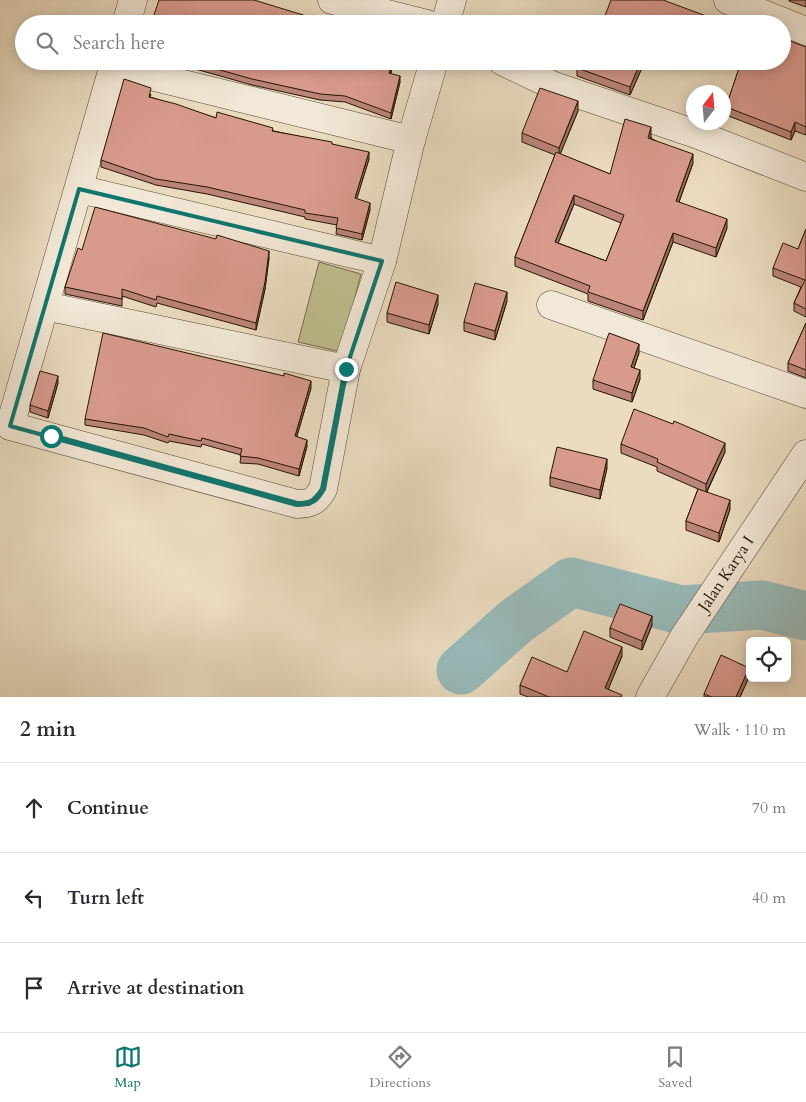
<!DOCTYPE html>
<html lang="en">
<head>
<meta charset="utf-8">
<style>
  :root { --surface:#fff; --page:#f2f2f3; --text:#2b2b33; --muted:#7c7c81; --line:#e1e1e2; --accent:#0f766e }
  body { margin:0; font-family:Cardo,serif; background:var(--page); color:var(--text) }
  .controls { position:absolute; right:15px; bottom:15px; display:grid; overflow:hidden; border-radius:8px; box-shadow:0 2px 12px #0003 }
  .controls button { width:45px; height:45px; display:grid; place-items:center; padding:0; border:0; border-bottom:1px solid var(--line); background:var(--surface); color:var(--text); font:25px sans-serif }
  .compass { position:absolute; left:686px; top:85px; width:45px; height:45px; border-radius:50%; background:var(--surface); box-shadow:0 2px 12px #0003; rotate:16deg }
  .stop { position:absolute; width:15px; height:15px; margin:-11px; border:4px solid #0f766e; border-radius:50%; background:#fff }
  .stop.end { background:#0f766e; border-color:#fff; box-shadow:0 1px 5px #0008 }
  .list { margin:0; padding:0; list-style:none }
  h2 { display:flex; justify-content:space-between; align-items:center; height:65px; margin:0; padding:0 20px; font-size:21px }
  h2 small { font-size:16px; font-weight:400; color:var(--muted) }
  .list li { display:grid; grid-template-columns:32px 1fr auto; gap:15px; align-items:center; box-sizing:border-box; height:90px; padding:0 20px; border-top:1px solid var(--line) }
  .list b { display:block; font-size:19px; white-space:nowrap }
  .list em { font-size:16px; font-style:normal; color:var(--muted) }
  .icon { flex:none; width:28px; height:28px; fill:none; stroke:currentColor; stroke-width:2; stroke-linecap:round; stroke-linejoin:round }
  .map { position:relative; flex:none; width:806px; height:697px; overflow:hidden }
  .search { position:absolute; background:var(--surface); box-shadow:0 2px 12px #0003; left:15px; right:15px; top:15px; height:55px; display:flex; align-items:center; gap:12px; box-sizing:border-box; padding:0 18px; border-radius:28px; color:var(--muted); font-size:19px }
  .sheet { height:335px; background:var(--surface) }
  nav { display:flex; justify-content:space-around; align-items:center; box-sizing:border-box; height:70px; border-top:1px solid var(--line); background:var(--surface); font-size:14px; color:var(--muted) }
  nav a { display:grid; justify-items:center; gap:2px }
  nav .on { color:var(--accent) }
  .map>svg:first-child { display:block }
  .green { fill:#bebe8e; stroke:#726948 }
  .lines { fill:none; stroke-linecap:round; stroke-linejoin:round }
  .river { stroke:#99bab9; stroke-width:49 }
  .minor-casing { stroke:#564631; stroke-width:29 }
  .minor { stroke:#f2e8d7; stroke-width:28 }
  .wall { fill:#bb847a; stroke:#251401; fill-rule:evenodd }
  .shaded-wall { fill:#986c63; stroke:#251401 }
  .building { fill:#d99a8e; stroke:#251401; fill-rule:evenodd }
  .route { stroke:#0f766e; stroke-width:6 }
  .marked { fill:none; stroke:#0f766e; stroke-width:4; stroke-linejoin:round }
  .labels { text-anchor:middle; dominant-baseline:central; stroke-width:4.5; stroke-linejoin:round; paint-order:stroke }
  .street-label { font-size:16px; fill:#251401; stroke:#f2e8d7 }
</style>
</head>
<body>
<div class="map">
<svg width="806" height="697" viewBox="0 0 806 697">
  <rect width="100%" height="100%" fill="#ebdcc1"/>
  <filter id="stains"><feTurbulence type="fractalNoise" baseFrequency=".004" numOctaves="4"/><feColorMatrix values="0 0 0 0 .2 0 0 0 0 .09 0 0 0 0 .02 0 0 0 .5 -.17"/></filter>
  <radialGradient id="worn" r=".72"><stop offset=".6" stop-color="#630" stop-opacity="0"/><stop offset="1" stop-color="#630" stop-opacity=".3"/></radialGradient>
  <polygon class="green" points="319,262 361,274 341,352 298,342"/>
  <g class="lines">
    <polyline class="river" points="461,670 516,621 571,582 681,610 762,605 806,616"/>
    <g class="minor-casing">
      <g id="minor">
        <polyline points="332,0 427,24"/>
        <polyline points="728,0 806,31"/>
        <polyline points="126,24 133,0"/>
        <polyline points="445,24 452,0"/>
        <path d="M115,61L10,426L297,504C311,504 316,501 323,489L346,369L382,261L411,140L434,61"/>
        <polyline points="502,61 554,86 696,134 806,177"/>
        <polyline points="114,67 411,140"/>
        <polyline points="79,189 382,261"/>
        <polyline points="551,305 806,394"/>
        <polyline points="45,306 346,369"/>
        <path id="s1" d="M650,697L684,637L806,454"/>
      </g>
    </g>
    <use href="#minor" class="minor"/>
  </g>
  <g class="wall">
    <polygon points="789,0 806,0 806,7 789,1"/>
    <polygon points="806,47 806,135 795,131 791,140 726,115 726,107 739,69 716,61 782,61"/>
    <polygon points="167,61 394,61 391,73 400,82 391,119 345,102 320,100 252,85"/>
    <polygon points="580,61 645,61 630,95 577,76 577,68"/>
    <polygon points="151,94 150,97 216,118 332,144 369,159 356,199 370,210 362,240 336,234 337,225 305,219 305,217 207,194 156,185 101,167 101,160"/>
    <path d="M578,111L560,154L610,174L651,136V138L693,163L679,202L727,228L716,257L673,242L643,320L588,301V294L515,266V257L555,155L522,142V133ZM574,204L621,223L606,261L558,243Z"/>
    <polygon points="806,229 806,317 794,311 794,303 801,287 773,276 773,268 798,249"/>
    <polygon points="82,250 269,258 265,289 256,330 157,303 156,307 122,296 122,306 65,294 65,287"/>
    <polygon points="507,301 495,340 464,331 464,322"/>
    <polygon points="438,304 429,334 387,322 387,313"/>
    <polygon points="806,323 806,378 788,371 788,363"/>
    <polygon points="639,353 634,368 640,379 632,402 593,389 593,380"/>
    <polygon points="284,376 311,388 297,436 307,446 299,476 258,464 240,463 241,455 202,444 201,447 169,441 168,443 144,435 85,425 85,419"/>
    <polygon points="58,383 48,418 30,412 30,405"/>
    <polygon points="621,444 725,452 707,492 730,509 719,542 686,530 686,521 698,489 657,471 657,467 621,453"/>
    <polygon points="607,468 600,499 550,486 550,477"/>
    <polygon points="652,625 642,650 610,637 610,628"/>
    <polygon points="622,656 608,689 622,697 528,697 520,694 520,685"/>
    <polygon points="749,677 740,697 704,697 704,694"/>
  </g>
  <g class="shaded-wall">
    <polygon points="393,61 394,61 389,79 389,73"/>
    <polygon points="641,61 645,61 630,95 630,87"/>
    <polygon points="400,76 400,82 391,119 391,113"/>
    <polygon points="578,101 578,111 559,157 559,148"/>
    <polygon points="795,122 795,131 791,140 791,132"/>
    <polygon points="651,127 651,136 648,147 648,138"/>
    <polygon points="369,152 369,159 355,205 355,198"/>
    <polygon points="693,154 693,163 676,210 676,201"/>
    <polygon points="574,195 574,204 555,251 555,242"/>
    <polygon points="370,203 370,210 362,240 362,234"/>
    <polygon points="727,219 727,228 716,257 716,248"/>
    <polygon points="673,233 673,242 643,320 643,311"/>
    <polygon points="269,251 269,258 265,289 256,330 256,323"/>
    <polygon points="507,292 507,301 495,340 495,331"/>
    <polygon points="438,295 438,304 429,334 429,325"/>
    <polygon points="639,344 639,353 631,376 631,367"/>
    <polygon points="640,370 640,379 632,402 632,393"/>
    <polygon points="58,376 58,383 48,418 48,411"/>
    <polygon points="311,381 311,388 295,442 295,436"/>
    <polygon points="307,440 307,446 299,476 299,469"/>
    <polygon points="725,443 725,452 706,493 706,484"/>
    <polygon points="607,459 607,468 600,499 600,490"/>
    <polygon points="730,500 730,509 719,542 719,533"/>
    <polygon points="652,616 652,625 642,650 642,641"/>
    <polygon points="622,647 622,656 605,697 605,688"/>
    <polygon points="749,668 749,677 740,697 736,697"/>
  </g>
  <g class="building">
    <polygon points="159,0 254,0 313,18 314,15 342,24 151,24"/>
    <polygon points="611,0 663,0 725,23 727,18 743,24 596,24 598,19 603,21"/>
    <polygon points="782,38 806,47 806,127 795,122 791,132 726,107 741,62 739,61 782,61"/>
    <polygon points="188,61 393,61 389,73 400,76 391,113 345,96 320,94 252,79"/>
    <polygon points="580,61 641,61 630,87 577,68"/>
    <polygon points="124,79 151,88 149,97 176,104 216,118 217,112 273,128 272,131 332,142 332,144 369,152 355,198 370,203 362,234 336,228 338,218 305,213 305,210 207,187 156,179 101,160"/>
    <polygon points="540,88 578,101 559,148 522,133"/>
    <path d="M625,119L651,127L648,138L693,154L676,201L727,219L716,248L673,233L643,311L588,292L590,286L515,257L556,152L610,174ZM574,195L624,215L606,261L555,242Z"/>
    <polygon points="95,207 216,239 217,235 269,251 265,282 256,323 157,296 156,300 122,289 122,299 65,287 78,248 82,250"/>
    <polygon points="806,229 806,309 794,303 805,280 773,268 783,243 798,249"/>
    <polygon points="396,282 438,295 429,325 387,313"/>
    <polygon points="475,283 507,292 495,331 464,322"/>
    <polygon points="806,323 806,370 788,363"/>
    <polygon points="103,333 284,376 284,373 311,381 295,436 307,440 299,469 258,458 240,456 242,449 202,438 201,441 169,434 168,437 144,428 85,419"/>
    <polygon points="609,333 639,344 631,367 640,370 632,393 593,380"/>
    <polygon points="40,371 58,376 48,411 30,405"/>
    <polygon points="634,409 673,424 674,421 725,443 706,484 657,462 658,459 621,444"/>
    <polygon points="557,447 607,459 600,490 550,477"/>
    <polygon points="698,489 730,500 719,533 686,521"/>
    <polygon points="620,604 652,616 642,641 610,628"/>
    <polygon points="584,631 622,647 605,688 622,695 621,697 549,697 520,685 532,657 567,672"/>
    <polygon points="721,655 749,668 736,697 712,697 704,694"/>
  </g>
  <g class="lines">
    <path class="route" d="M51,436L297,504C311,504 316,501 323,489L346,369"/>
  </g>
  <path class="marked" d="M79,189L382,261L346,369L323,489L309,504H297L10,426Z"/>
  <g class="labels">
    <g class="street-label">
      <text stroke="none"><textPath href="#s1" startOffset="145">Jalan Karya I</textPath></text>
    </g>
  </g>
  <rect width="100%" height="100%" filter="url(#stains)"/>
  <rect width="100%" height="100%" fill="url(#worn)"/>
</svg>
<div class="controls">
<button><svg class="icon" aria-label="locate" viewBox="0 0 24 24"><circle cx="12" cy="12" r="6"/><path d="M12 2v4M12 18v4M2 12h4M18 12h4"/></svg></button>
</div>
<svg class="compass" viewBox="-18 -18 36 36"><path d="M0-13l5 13h-10z" fill="#e53935"/><path d="M0 13l5-13h-10z" fill="#7c7c81"/></svg>
<div class="stop" style="left:51px;top:436px"></div>
<div class="stop end" style="left:346px;top:369px"></div>
<div class="search"><svg class="icon" aria-label="search" viewBox="0 0 24 24"><circle cx="10" cy="10" r="6"/><path d="M15 15l6 6"/></svg>Search here</div>
</div>
<section class="sheet">
<h2>2 min<small>Walk · 110 m</small></h2>
<ul class="list">
<li><svg class="icon" aria-label="ahead" viewBox="0 0 24 24"><path d="M12 20V5M6 11l6-6 6 6"/></svg><div><b>Continue</b></div><em>70 m</em></li>
<li><svg class="icon" aria-label="left" viewBox="0 0 24 24"><path d="M17 20v-9H6M10 6l-5 5 5 5"/></svg><div><b>Turn left</b></div><em>40 m</em></li>
<li><svg class="icon" aria-label="arrive" viewBox="0 0 24 24"><path d="M6 21V4h12l-3 4 3 4H6"/></svg><div><b>Arrive at destination</b></div></li>
</ul>
</section>
<nav>
<a class="on"><svg class="icon" aria-label="map" viewBox="0 0 24 24"><path d="M3 6l6-2 6 2 6-2v14l-6 2-6-2-6 2zM9 4v14M15 6v14"/></svg>Map</a>
<a><svg class="icon" aria-label="directions" viewBox="0 0 24 24"><path d="M12 3l9 9-9 9-9-9zM9 14v-3h6M13 9l2 2-2 2"/></svg>Directions</a>
<a><svg class="icon" aria-label="saved" viewBox="0 0 24 24"><path d="M7 4h10v16l-5-4-5 4z"/></svg>Saved</a>
</nav>
</body>
</html>
